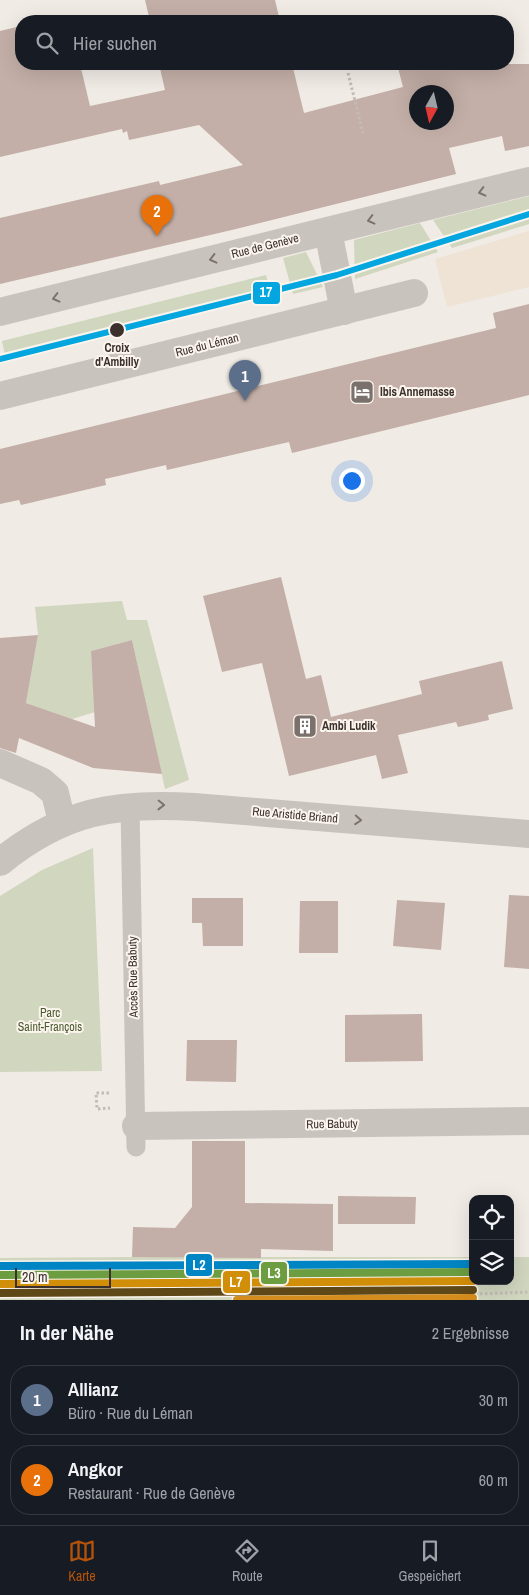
<!DOCTYPE html>
<html lang="de">
<head>
<meta charset="utf-8">
<style>
  :root { --surface:#171b24; --page:#242831; --text:#f1f3f6; --muted:#9ea1a6; --line:#363941; --accent:#b45309 }
  body { margin:0; font-family:"Archivo Narrow",sans-serif; background:var(--page); color:var(--text) }
  .controls { position:absolute; right:15px; bottom:15px; display:grid; overflow:hidden; border-radius:10px; box-shadow:0 5px 20px #0002 }
  .controls button { width:45px; height:45px; display:grid; place-items:center; padding:0; border:0; border-bottom:1px solid var(--line); background:var(--surface); color:var(--text); font:25px sans-serif }
  .compass { position:absolute; left:409px; top:85px; width:45px; height:45px; border-radius:50%; background:var(--surface); box-shadow:0 5px 20px #0002; rotate:188deg }
  .scale { position:absolute; left:15px; bottom:12px; width:96px; box-sizing:border-box; padding-left:5px; border:2px solid #3b302b; border-top:0; font-size:14px; line-height:18px; white-space:nowrap; color:#3b302b; -webkit-text-stroke:4px #fbf5ee; paint-order:stroke }
  .you { position:absolute; left:351px; top:480px; width:18px; height:18px; margin:-12px; border:4px solid #fff; border-radius:50%; background:#1a73e8; box-shadow:0 0 0 8px #1a73e833 }
  .badge { display:grid; place-items:center; width:32px; height:32px; border-radius:50%; background:var(--accent); color:#fff; font-size:16px; font-weight:700 }
  .pin { position:absolute; translate:-50% -41px; filter:drop-shadow(0 1px 2px #0008) }
  .pin::after { content:''; position:absolute; top:26px; width:18px; height:15px; background:inherit; clip-path:polygon(0 0,100% 0,50% 100%) }
  .list { margin:0; padding:0; list-style:none }
  h2 { display:flex; justify-content:space-between; align-items:center; height:65px; margin:0; padding:0 20px; font-size:21px }
  h2 small { font-size:16px; font-weight:400; color:var(--muted) }
  .list li { display:grid; grid-template-columns:32px 1fr auto; gap:15px; align-items:center; box-sizing:border-box; height:70px; margin:0 10px 10px; padding:0 10px; border:1px solid var(--line); border-radius:20px }
  .list b { display:block; font-size:19px; white-space:nowrap }
  .list p { margin:0; font-size:16px; white-space:nowrap; color:var(--muted) }
  .list em { font-size:16px; font-style:normal; color:var(--muted) }
  .icon { flex:none; width:28px; height:28px; fill:none; stroke:currentColor; stroke-width:2; stroke-linecap:round; stroke-linejoin:round }
  .map { position:relative; flex:none; width:529px; height:1300px; overflow:hidden }
  .search { position:absolute; background:var(--surface); box-shadow:0 5px 20px #0002; left:15px; right:15px; top:15px; height:55px; display:flex; align-items:center; gap:12px; box-sizing:border-box; padding:0 18px; border-radius:20px; color:var(--muted); font-size:19px }
  .sheet { height:225px; background:var(--surface) }
  nav { display:flex; justify-content:space-around; align-items:center; box-sizing:border-box; height:70px; border-top:1px solid var(--line); background:var(--surface); font-size:14px; color:var(--muted) }
  nav a { display:grid; justify-items:center; gap:2px }
  nav .on { color:var(--accent) }
  .map>svg:first-child { display:block }
  .green { fill:#d1d6bf }
  .plaza { fill:#eee3d5 }
  .building { fill:#c3afa7; fill-rule:evenodd }
  .lines { fill:none; stroke-linecap:round; stroke-linejoin:round }
  .path { stroke:#c2bbb6; stroke-width:3; stroke-dasharray:2.5 2.5; stroke-linecap:butt }
  .service { stroke:#c9c3be; stroke-width:19 }
  .minor { stroke:#c9c3be; stroke-width:28 }
  .rail-1-casing { stroke:#fbf5ee; stroke-width:11 }
  .rail-2-casing { stroke:#fbf5ee; stroke-width:11 }
  .rail-3-casing { stroke:#fbf5ee; stroke-width:11 }
  .rail-4-casing { stroke:#fbf5ee; stroke-width:11 }
  .rail-5-casing { stroke:#fbf5ee; stroke-width:11 }
  .rail-1 { stroke:#d18e09; stroke-width:8 }
  .rail-2 { stroke:#5f4817; stroke-width:8 }
  .rail-3 { stroke:#6c9d40; stroke-width:8 }
  .rail-4 { stroke:#d48c1c; stroke-width:8 }
  .rail-5 { stroke:#0085c4; stroke-width:8 }
  .tram-1-casing { stroke:#fbf5ee; stroke-width:10 }
  .tram-1 { stroke:#03a6de; stroke-width:6 }
  .oneway { stroke:#7b726d }
  .stop-dot { fill:#3b302b; stroke:#fbf5ee; stroke-width:2 }
  .labels { text-anchor:middle; dominant-baseline:central; stroke-width:4; stroke-linejoin:round; paint-order:stroke }
  .street-label { font-size:12px; fill:#3b302b; stroke:#fbf5ee }
  .stop-label { font-size:12px; font-weight:bold; fill:#3b302b; stroke:#fbf5ee }
  .poi-label { font-size:12px; font-weight:bold; fill:#3b302b; stroke:#fbf5ee; text-anchor:start }
  .park-label { font-size:12px; fill:#4a5a2e; stroke:#fbf5ee }
  .line-badge { stroke:#fbf5ee; stroke-width:2 }
  .badge-label { font-size:14px; text-anchor:middle; font-weight:bold; fill:#fff }
</style>
</head>
<body>
<div class="map">
<svg width="529" height="1300" viewBox="0 0 529 1300">
  <rect width="100%" height="100%" fill="#f0ebe5"/>
  <g class="green">
    <polygon points="529,196 529,224 452,248 433,220"/>
    <polygon points="420,223 438,252 355,279 354,240"/>
    <polygon points="306,252 323,287 293,294 283,258"/>
    <polygon points="266,275 271,294 6,360 2,341"/>
    <polygon points="122,601 127,620 147,620 189,780 165,789 132,640 91,651 95,712 72,719 26,703 38,635 35,607"/>
    <polygon points="93,848 102,1071 0,1072 0,896 42,870"/>
    <polygon points="132,1257 473,1257 473,1281 510,1281 510,1257 529,1257 529,1300 0,1300 0,1258"/>
  </g>
  <polygon class="plaza" points="529,231 529,287 447,307 435,259"/>
  <g class="building">
    <polygon points="145,0 275,0 280,21 150,21"/>
    <polygon points="68,15 70,21 42,21 51,19"/>
    <path d="M21,26V64H80L90,106L165,90L159,64H292L304,113L403,87L397,64H529V146L505,151L502,136L449,148L456,174L236,229L0,284V218L159,181L160,185L243,165L199,125L129,140L127,131L123,133L122,129L0,157V31ZM416,92H446V122H416Z"/>
    <polygon points="529,304 529,395 292,453 289,442 167,470 166,465 105,479 106,485 21,505 19,500 0,504 0,449 496,328 493,313"/>
    <polygon points="281,577 306,679 321,675 331,717 422,694 419,681 502,661 513,709 488,715 489,720 458,727 456,722 398,735 408,773 382,779 376,755 289,776 262,663 222,672 203,596"/>
    <polygon points="38,635 26,703 95,727 91,651 132,640 162,774 93,768 19,738 16,753 0,748 0,638"/>
    <polygon points="509,895 529,896 529,969 504,967"/>
    <polygon points="192,898 243,898 243,946 203,946 202,923 192,923"/>
    <polygon points="397,900 445,903 441,950 393,946"/>
    <polygon points="300,901 338,901 338,953 299,953"/>
    <polygon points="422,1014 423,1061 345,1062 345,1015"/>
    <polygon points="187,1040 237,1040 236,1082 186,1081"/>
    <polygon points="192,1141 245,1141 245,1203 333,1204 333,1251 261,1249 261,1258 132,1257 133,1227 175,1228 192,1207"/>
    <polygon points="338,1196 416,1197 415,1224 338,1224"/>
  </g>
  <g class="lines">
    <g class="path">
      <polyline points="348,73 363,133"/>
      <polyline points="109,1093 96,1093 97,1109 110,1108"/>
      <path d="M0,1294C176,1293 353,1300 529,1292"/>
    </g>
    <polyline class="service" points="130,806 136,1147"/>
    <g class="minor">
      <polyline points="328,231 344,311"/>
      <polyline points="0,312 529,181"/>
      <polyline points="0,396 414,293"/>
      <polyline points="0,763 41,781 55,793 62,822"/>
      <path d="M0,862C63,811 115,802 194,807L529,834"/>
      <polyline points="136,1126 529,1121"/>
    </g>
    <g class="rail-1-casing">
      <polyline id="rail-1" points="0,1284 473,1281"/>
    </g>
    <g class="rail-2-casing">
      <polyline id="rail-2" points="0,1293 473,1290"/>
    </g>
    <g class="rail-3-casing">
      <polyline id="rail-3" points="0,1275 473,1272"/>
    </g>
    <g class="rail-4-casing">
      <polyline id="rail-4" points="237,1300 473,1298"/>
    </g>
    <g class="rail-5-casing">
      <polyline id="rail-5" points="0,1266 473,1264"/>
    </g>
    <use href="#rail-1" class="rail-1"/>
    <use href="#rail-2" class="rail-2"/>
    <use href="#rail-3" class="rail-3"/>
    <use href="#rail-4" class="rail-4"/>
    <use href="#rail-5" class="rail-5"/>
    <g class="tram-1-casing">
      <polyline id="tram-1" points="0,359 337,275 529,214"/>
    </g>
    <use href="#tram-1" class="tram-1"/>
  </g>
  <defs><path id="oneway-chevron" d="M-2-3.5L2.5 0L-2 3.5" fill="none" stroke-width="1.6" stroke-linecap="round" stroke-linejoin="round" transform="scale(1.25)"/></defs>
  <g class="oneway">
    <use href="#oneway-chevron" transform="translate(482 192) rotate(166)"/>
    <use href="#oneway-chevron" transform="translate(371 220) rotate(166)"/>
    <use href="#oneway-chevron" transform="translate(213 259) rotate(166)"/>
    <use href="#oneway-chevron" transform="translate(56 298) rotate(166)"/>
    <use href="#oneway-chevron" transform="translate(161 805) rotate(1)"/>
    <use href="#oneway-chevron" transform="translate(358 820) rotate(4)"/>
  </g>
  <defs>
    <g id="hotel-square" transform="scale(1.25)"><rect x="-9" y="-9" width="18" height="18" rx="4" fill="#7a716c" stroke="#fbf5ee"/><path d="M-6-4.5h1.5V1H6V5H4.5V3h-9V5H-6ZM-4 0a1.8 1.8 0 1 1 3.6 0ZM.5 0V-2.5h3Q6-2.5 6 0Z" fill="#fff"/></g>
    <g id="building-square" transform="scale(1.25)"><rect x="-9" y="-9" width="18" height="18" rx="4" fill="#7a716c" stroke="#fbf5ee"/><path d="M-4-6H4V6H1V3H-1V6H-4ZM-2.5-4.3h1.7v1.8h-1.7ZM.8-4.3h1.7v1.8H.8ZM-2.5-1h1.7V.8h-1.7ZM.8-1h1.7V.8H.8Z" fill="#fff"/></g>
  </defs>
  <g fill-rule="evenodd">
    <use href="#hotel-square" x="362" y="392"/>
    <use href="#building-square" x="305" y="726"/>
  </g>
  <circle class="stop-dot" cx="117" cy="330" r="8"/>
  <g class="labels">
    <g class="street-label">
      <text transform="translate(265 246) rotate(-14)">Rue de Genève</text>
      <text transform="translate(207 345) rotate(-14)">Rue du Léman</text>
      <text transform="translate(295 815) rotate(5)">Rue Aristide Briand</text>
      <text transform="translate(133 977) rotate(-91)">Accès Rue Babuty</text>
      <text transform="translate(332 1124) rotate(-1)">Rue Babuty</text>
    </g>
    <g class="stop-label">
      <text x="117" y="348">Croix<tspan x="117" dy="14">d'Ambilly</tspan></text>
    </g>
    <g class="poi-label">
      <text x="380" y="392">Ibis Annemasse</text>
      <text x="322" y="726">Ambi Ludik</text>
    </g>
    <g class="park-label">
      <text x="50" y="1013">Parc<tspan x="50" dy="14">Saint-François</tspan></text>
    </g>
  </g>
  <g class="line-badge">
    <rect x="252" y="281" width="29" height="24" rx="5" fill="#03a6de"/>
    <rect x="185" y="1253" width="28" height="24" rx="5" fill="#0085c4"/>
    <rect x="260" y="1261" width="28" height="24" rx="5" fill="#6c9d40"/>
    <rect x="222" y="1270" width="29" height="24" rx="5" fill="#d18e09"/>
  </g>
  <g class="badge-label">
    <text x="266" y="297">17</text>
    <text x="199" y="1270">L2</text>
    <text x="274" y="1278">L3</text>
    <text x="236" y="1287">L7</text>
  </g>
</svg>
<div class="controls">
<button><svg class="icon" aria-label="locate" viewBox="0 0 24 24"><circle cx="12" cy="12" r="6"/><path d="M12 2v4M12 18v4M2 12h4M18 12h4"/></svg></button>
<button><svg class="icon" aria-label="layers" viewBox="0 0 24 24"><path d="M12 4l9 5-9 5-9-5zM3 14l9 5 9-5"/></svg></button>
</div>
<svg class="compass" viewBox="-18 -18 36 36"><path d="M0-13l5 13h-10z" fill="#e53935"/><path d="M0 13l5-13h-10z" fill="#9ea1a6"/></svg>
<div class="scale">20 m</div>
<div class="you"></div>
<div class="pin badge" style="left:245px;top:401px;background:#5c6f8a">1</div>
<div class="pin badge" style="left:157px;top:236px;background:#e8710a">2</div>
<div class="search"><svg class="icon" aria-label="search" viewBox="0 0 24 24"><circle cx="10" cy="10" r="6"/><path d="M15 15l6 6"/></svg>Hier suchen</div>
</div>
<section class="sheet">
<h2>In der Nähe<small>2 Ergebnisse</small></h2>
<ul class="list">
<li><span class="badge" style="background:#5c6f8a">1</span><div><b>Allianz</b><p>Büro · Rue du Léman</p></div><em>30 m</em></li>
<li><span class="badge" style="background:#e8710a">2</span><div><b>Angkor</b><p>Restaurant · Rue de Genève</p></div><em>60 m</em></li>
</ul>
</section>
<nav>
<a class="on"><svg class="icon" aria-label="map" viewBox="0 0 24 24"><path d="M3 6l6-2 6 2 6-2v14l-6 2-6-2-6 2zM9 4v14M15 6v14"/></svg>Karte</a>
<a><svg class="icon" aria-label="directions" viewBox="0 0 24 24"><path d="M12 3l9 9-9 9-9-9zM9 14v-3h6M13 9l2 2-2 2"/></svg>Route</a>
<a><svg class="icon" aria-label="saved" viewBox="0 0 24 24"><path d="M7 4h10v16l-5-4-5 4z"/></svg>Gespeichert</a>
</nav>
</body>
</html>
